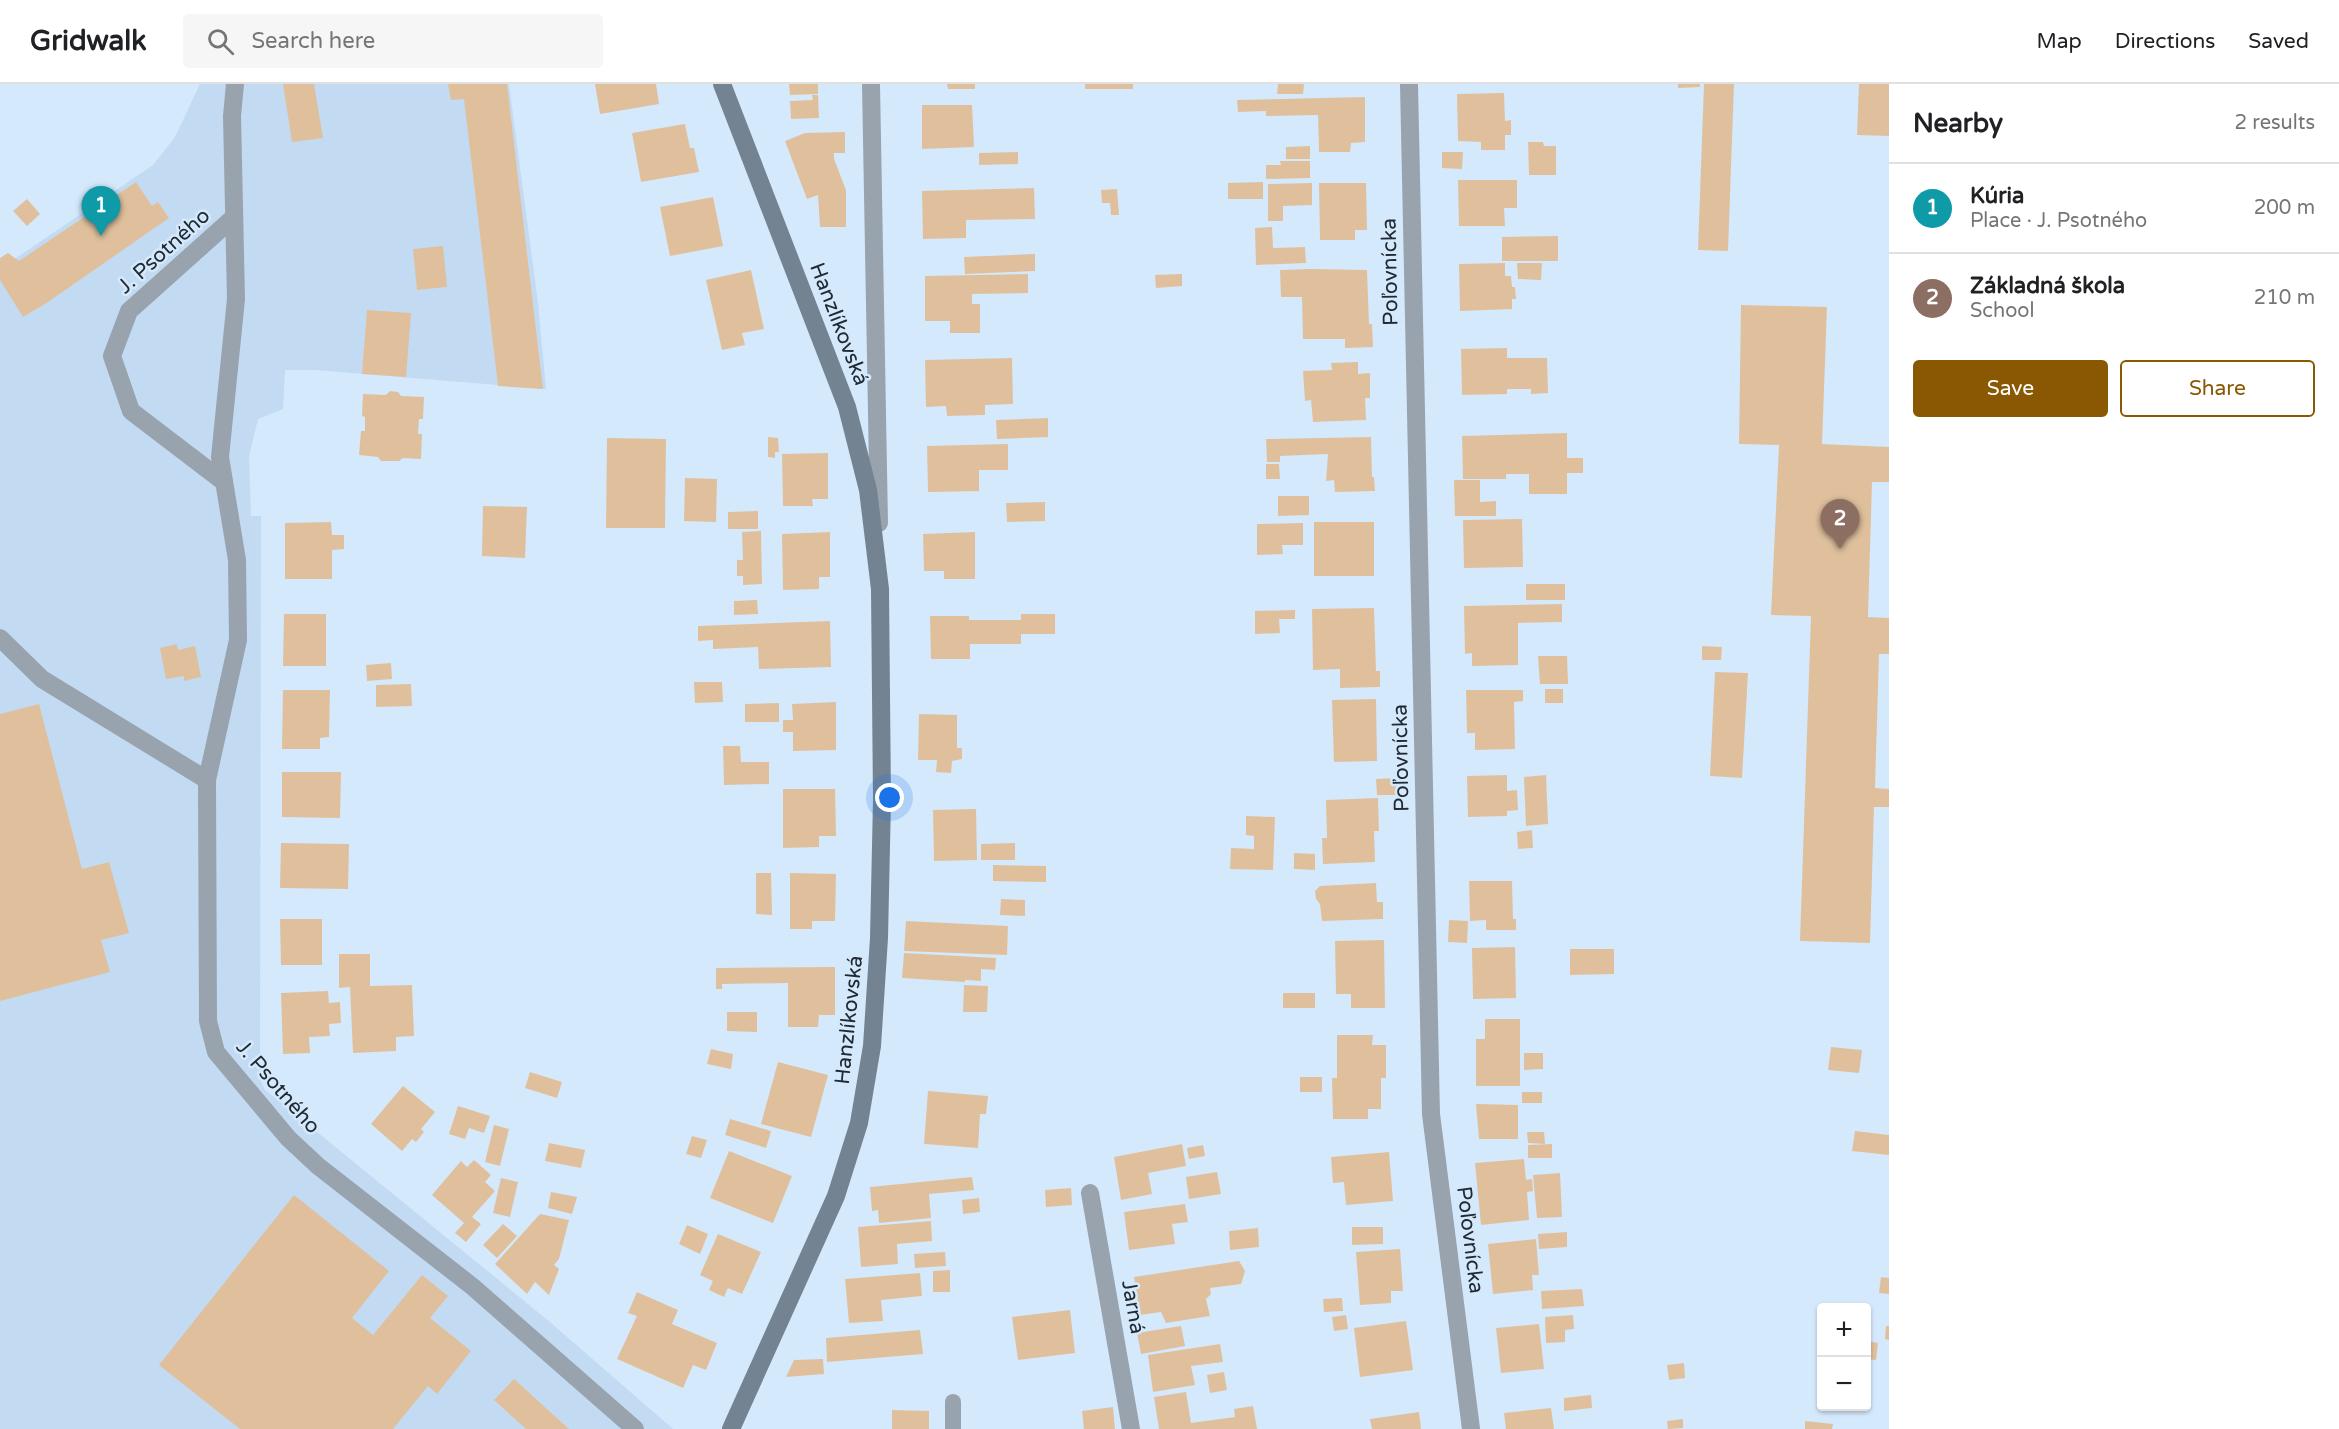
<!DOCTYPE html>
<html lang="en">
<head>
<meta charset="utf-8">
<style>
  :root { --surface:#fff; --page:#f6f6f6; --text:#202124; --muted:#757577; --line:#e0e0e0; --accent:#8a5802 }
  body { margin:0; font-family:"Varela Round",sans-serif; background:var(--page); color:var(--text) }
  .controls { position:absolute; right:18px; bottom:18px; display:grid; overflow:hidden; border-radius:6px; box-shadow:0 2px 4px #0004 }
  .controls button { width:54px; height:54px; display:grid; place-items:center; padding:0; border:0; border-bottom:2px solid var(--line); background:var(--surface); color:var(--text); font:30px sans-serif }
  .you { position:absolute; left:890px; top:714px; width:21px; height:21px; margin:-15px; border:4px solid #fff; border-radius:50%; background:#1a73e8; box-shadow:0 0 0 9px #1a73e833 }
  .badge { display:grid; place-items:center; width:39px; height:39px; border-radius:50%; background:var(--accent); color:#fff; font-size:20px; font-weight:700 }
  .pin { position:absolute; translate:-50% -50px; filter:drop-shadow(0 2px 3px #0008) }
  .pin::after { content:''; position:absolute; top:32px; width:21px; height:18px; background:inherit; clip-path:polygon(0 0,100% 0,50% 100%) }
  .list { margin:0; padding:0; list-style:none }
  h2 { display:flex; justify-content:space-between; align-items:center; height:78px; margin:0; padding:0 24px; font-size:26px }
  h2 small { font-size:20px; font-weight:400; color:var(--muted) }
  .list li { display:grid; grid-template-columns:39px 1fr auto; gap:18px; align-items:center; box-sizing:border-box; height:90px; padding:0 24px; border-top:2px solid var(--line) }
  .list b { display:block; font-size:22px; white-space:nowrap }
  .list p { margin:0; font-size:20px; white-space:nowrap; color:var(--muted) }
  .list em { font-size:20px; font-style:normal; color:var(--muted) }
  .actions { display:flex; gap:12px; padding:18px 24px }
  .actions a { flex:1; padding:14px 0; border:2px solid var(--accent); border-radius:6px; text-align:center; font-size:21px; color:var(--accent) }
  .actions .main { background:var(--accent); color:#fff }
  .icon { flex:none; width:33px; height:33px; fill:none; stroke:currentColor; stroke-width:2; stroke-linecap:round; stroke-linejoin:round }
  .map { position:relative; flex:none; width:1889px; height:1345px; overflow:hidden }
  header { display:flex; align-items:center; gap:36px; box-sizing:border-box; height:84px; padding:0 30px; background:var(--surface); border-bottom:2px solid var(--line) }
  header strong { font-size:28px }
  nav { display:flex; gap:33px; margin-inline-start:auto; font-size:21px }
  .search { width:420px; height:54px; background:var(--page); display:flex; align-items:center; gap:15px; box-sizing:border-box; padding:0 21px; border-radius:6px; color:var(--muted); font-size:22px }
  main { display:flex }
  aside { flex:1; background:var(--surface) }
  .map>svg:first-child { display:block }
  .built { fill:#c2dbf2 }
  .building { fill:#e0c09c }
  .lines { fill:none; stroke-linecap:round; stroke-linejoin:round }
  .lane { stroke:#99a3ae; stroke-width:16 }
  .street { stroke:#99a3ae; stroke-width:18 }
  .secondary { stroke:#738391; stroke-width:18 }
  .labels { text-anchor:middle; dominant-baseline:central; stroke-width:5; stroke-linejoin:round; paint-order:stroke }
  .street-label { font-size:21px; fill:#212a33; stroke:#d5e9fd }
</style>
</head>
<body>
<header>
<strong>Gridwalk</strong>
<div class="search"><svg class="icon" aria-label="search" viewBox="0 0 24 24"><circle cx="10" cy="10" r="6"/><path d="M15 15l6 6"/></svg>Search here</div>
<nav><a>Map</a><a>Directions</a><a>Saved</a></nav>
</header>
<main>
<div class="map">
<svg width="1889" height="1345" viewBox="0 0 1889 1345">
  <rect width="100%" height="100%" fill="#d5e9fd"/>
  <polygon class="built" points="200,0 509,0 538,219 546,305 315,286 285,286 283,325 258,335 249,372 251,432 261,432 260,995 265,1006 273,1012 550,1238 673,1345 0,1345 0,185 153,81 175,53"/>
  <g class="building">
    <polygon points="283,0 314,0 323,54 292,58"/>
    <polygon points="448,0 507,0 543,305 498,302 464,15 451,16"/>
    <polygon points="595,0 656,0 659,20 600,30"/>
    <polygon points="789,0 818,0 818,10 790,11"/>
    <polygon points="947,0 975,0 975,5 948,5"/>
    <rect x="1085" y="0" width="48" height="5"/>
    <polygon points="1278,0 1304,0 1303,10 1277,10"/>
    <polygon points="1678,0 1700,0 1700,3 1678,4"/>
    <polygon points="1704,0 1734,0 1728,167 1698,166"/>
    <polygon points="1859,0 1889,0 1889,52 1857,51"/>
    <polygon points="1504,9 1505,37 1511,36 1511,51 1505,51 1505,66 1481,66 1481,58 1458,57 1457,10"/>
    <polygon points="812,11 818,11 819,34 791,35 790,17 813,16"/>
    <polygon points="1365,13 1365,58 1351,59 1350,68 1319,68 1318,31 1266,32 1266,27 1238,28 1237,16"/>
    <polygon points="922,21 972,21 974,63 922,65"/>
    <polygon points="685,40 690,64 694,64 699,88 641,98 632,49"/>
    <polygon points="845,48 845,69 834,69 834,75 846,106 846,143 820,143 818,111 807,115 785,57 805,49"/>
    <polygon points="1528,58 1543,58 1544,62 1556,62 1556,91 1529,91"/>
    <polygon points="1310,62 1310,75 1286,75 1286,63"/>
    <polygon points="1018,68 1018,80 979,81 979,69"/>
    <polygon points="1442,68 1463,68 1462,85 1442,84"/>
    <polygon points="1280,77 1310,77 1310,94 1266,95 1266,81 1281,81"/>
    <polygon points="1458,96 1517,96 1517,124 1504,124 1505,142 1459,142"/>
    <polygon points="136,98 152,122 158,118 169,134 45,220 23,233 0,196 0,174 8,169 19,177"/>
    <polygon points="1263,98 1263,115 1228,115 1228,99"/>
    <polygon points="1312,99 1312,121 1283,122 1283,137 1268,137 1268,100"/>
    <polygon points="1319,99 1366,99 1367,146 1355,146 1355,156 1320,156"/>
    <polygon points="1034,104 1035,135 966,136 966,154 923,155 922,107"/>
    <polygon points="1117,105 1119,131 1111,131 1110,119 1102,119 1101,106"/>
    <polygon points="713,113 723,162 670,172 660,123"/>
    <polygon points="27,115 40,130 27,142 13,127"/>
    <polygon points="1272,143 1273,164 1305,163 1306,179 1256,181 1255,144"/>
    <polygon points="1558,152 1558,177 1502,177 1502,153"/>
    <polygon points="443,162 447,203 417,206 413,165"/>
    <polygon points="1035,170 1035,187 965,190 964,173"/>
    <polygon points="1505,179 1505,192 1511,192 1512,203 1515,203 1516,215 1512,215 1512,225 1460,227 1459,180"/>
    <polygon points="1517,179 1542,179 1541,196 1518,195"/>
    <polygon points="1310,185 1367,186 1369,240 1372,240 1373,263 1345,264 1345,255 1303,255 1302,213 1281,213 1280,186"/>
    <polygon points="751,186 764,245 742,249 745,261 722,266 706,196"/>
    <polygon points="1028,190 1028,209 972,210 972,220 980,220 980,249 950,249 950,237 925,237 925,192"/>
    <polygon points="1182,190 1182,202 1156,204 1155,191"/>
    <polygon points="1741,221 1827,223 1822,360 1889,363 1889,398 1872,398 1868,533 1889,534 1889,570 1879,570 1875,704 1889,705 1889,723 1874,723 1870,859 1800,857 1811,532 1771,531 1779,361 1739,360"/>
    <polygon points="367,226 411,229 406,293 362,290"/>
    <polygon points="1507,264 1507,274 1547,274 1548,309 1531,310 1531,305 1507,305 1507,310 1462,311 1461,265"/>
    <polygon points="1012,274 1013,320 985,321 985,331 947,332 946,322 926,323 925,276"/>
    <polygon points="1358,278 1358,290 1370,289 1370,314 1365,314 1366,336 1313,338 1311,316 1305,317 1303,287 1332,286 1331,279"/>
    <polygon points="390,307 398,308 401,312 424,313 423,335 419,335 418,350 422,350 421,375 403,374 399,377 381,377 378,373 359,371 361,347 365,347 365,333 362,332 363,310 386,311"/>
    <polygon points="1048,334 1048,353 997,355 996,336"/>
    <polygon points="1567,349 1567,374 1583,374 1583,389 1567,389 1567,410 1529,410 1529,390 1506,390 1506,395 1463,395 1462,352"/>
    <polygon points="768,353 778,354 779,368 775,368 775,374 768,373"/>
    <polygon points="1371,353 1372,393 1374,393 1375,407 1335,408 1334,396 1326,397 1328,370 1280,372 1280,378 1267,378 1266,355"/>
    <polygon points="607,354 666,355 665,444 606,444"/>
    <polygon points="1008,360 1008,386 979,386 979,407 928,408 927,362"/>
    <polygon points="828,369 828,415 812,415 813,422 783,422 782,370"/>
    <polygon points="1266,380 1279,380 1280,395 1266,395"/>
    <polygon points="685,394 717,395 716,438 684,437"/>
    <polygon points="1454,396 1480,396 1480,418 1496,417 1496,432 1455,432"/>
    <polygon points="1278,412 1309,412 1309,431 1278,432"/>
    <polygon points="1045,418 1045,437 1007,438 1006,419"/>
    <polygon points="483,422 527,423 525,474 482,472"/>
    <polygon points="758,427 758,445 728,445 728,428"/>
    <polygon points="1522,435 1523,483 1464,484 1463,436"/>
    <polygon points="331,438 332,451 344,451 344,465 332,466 332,495 285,495 285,439"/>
    <rect x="1314" y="438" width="60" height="54"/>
    <polygon points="1303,439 1303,461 1282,461 1283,470 1257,471 1257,440"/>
    <polygon points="761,447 762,500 743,501 743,492 737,492 737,476 743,476 742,448"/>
    <polygon points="830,448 830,493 819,493 819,505 783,506 782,450"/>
    <polygon points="975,448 975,495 944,495 944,487 924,487 923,450"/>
    <rect x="1526" y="500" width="39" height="16"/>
    <polygon points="757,516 758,530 734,531 734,517"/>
    <polygon points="1562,520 1562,538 1518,539 1518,581 1472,582 1472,569 1465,570 1464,522"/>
    <polygon points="1374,524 1376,587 1380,587 1380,603 1340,604 1340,585 1313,586 1312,525"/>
    <polygon points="1295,526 1295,535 1279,535 1280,549 1255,550 1255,527"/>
    <polygon points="284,530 326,530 326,582 283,582"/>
    <polygon points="1021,530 1055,530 1055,550 1021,550 1021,560 970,560 970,575 931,575 930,532 969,532 969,536 1021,536"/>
    <polygon points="830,537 831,583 759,585 758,563 713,565 713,556 698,557 698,542"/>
    <polygon points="177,560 178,566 195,562 201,593 184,597 184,592 166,595 160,564"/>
    <polygon points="1702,562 1722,563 1721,576 1702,576"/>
    <polygon points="1538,572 1567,572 1568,600 1540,600"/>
    <polygon points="391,579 392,595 367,597 366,581"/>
    <polygon points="1715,588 1748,589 1742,694 1710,692"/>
    <polygon points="694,598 722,598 723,618 695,619"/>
    <polygon points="411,600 412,622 376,623 376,601"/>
    <rect x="1545" y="605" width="18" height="14"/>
    <polygon points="283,606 330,606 329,653 320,654 320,665 282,665"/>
    <polygon points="1466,606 1523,606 1523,617 1514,618 1515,665 1475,666 1475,649 1467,649"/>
    <polygon points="1376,615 1377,677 1334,678 1332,616"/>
    <polygon points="836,618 836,666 793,667 793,648 783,648 783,636 793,636 792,620"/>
    <polygon points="779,619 779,638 745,638 745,620"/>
    <polygon points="39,620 82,785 109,778 129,849 101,856 110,888 0,917 0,630"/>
    <polygon points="919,630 957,631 957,664 962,664 962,675 952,677 951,689 936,688 937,676 918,676"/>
    <polygon points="723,662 740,662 741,678 769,678 769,700 724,701"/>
    <polygon points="282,688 341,688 340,734 282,733"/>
    <polygon points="1507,691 1507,707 1517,706 1518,726 1507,727 1507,732 1468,733 1467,692"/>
    <polygon points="1546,691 1548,740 1526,742 1524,693"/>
    <polygon points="1396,694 1397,711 1377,711 1376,695"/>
    <polygon points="783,705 835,705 836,752 819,752 819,763 783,764"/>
    <polygon points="1378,714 1379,747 1374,747 1375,778 1323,780 1322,754 1327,754 1326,716"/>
    <polygon points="976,725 977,776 934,777 933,726"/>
    <polygon points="1246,732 1275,733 1273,786 1230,785 1231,764 1254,765 1254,752 1246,751"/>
    <polygon points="1532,746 1533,764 1518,765 1517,748"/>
    <polygon points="281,759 349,760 348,805 280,804"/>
    <polygon points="1015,759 1015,776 981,776 981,760"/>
    <polygon points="1294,769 1315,770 1315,786 1294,785"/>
    <polygon points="993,781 1046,782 1046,798 993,797"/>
    <polygon points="756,789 771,789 772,831 756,830"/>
    <polygon points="790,789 836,790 835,837 812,837 812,845 790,845"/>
    <polygon points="1469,797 1512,797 1513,835 1516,835 1516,846 1486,846 1486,836 1470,837"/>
    <polygon points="1376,799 1377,818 1383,818 1383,835 1322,837 1320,820 1316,815 1315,807 1320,802"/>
    <polygon points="1001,815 1025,816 1025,832 1000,831"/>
    <polygon points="280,835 322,835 322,881 281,881"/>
    <polygon points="1449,836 1468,837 1467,859 1448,858"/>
    <polygon points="906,837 1008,842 1007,871 904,867"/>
    <polygon points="1384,856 1385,924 1351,924 1351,910 1336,910 1335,857"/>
    <polygon points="1515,863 1516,914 1473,915 1472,864"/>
    <polygon points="1570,865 1614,865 1614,890 1570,891"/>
    <polygon points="904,869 996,874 995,886 981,885 981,897 965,896 965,898 902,894"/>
    <polygon points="339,870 370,870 370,902 412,901 414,952 396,953 396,967 353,969 350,903 339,904"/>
    <polygon points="835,883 835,931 819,931 818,943 788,943 788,899 722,900 722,905 716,905 716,884"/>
    <polygon points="964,901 988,902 987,928 963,928"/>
    <polygon points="328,907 329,919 340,918 341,939 329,940 330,952 309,953 310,969 283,970 281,909"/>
    <rect x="1283" y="909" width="32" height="15"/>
    <polygon points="727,928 757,928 757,948 727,947"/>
    <polygon points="1485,935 1520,935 1520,1002 1476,1002 1476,955 1485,955"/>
    <polygon points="1337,951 1373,951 1372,961 1386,961 1386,994 1381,994 1381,1025 1368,1025 1368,1035 1333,1035 1332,994 1337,994"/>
    <polygon points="1831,963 1862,966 1859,989 1828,986"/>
    <polygon points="711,965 733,970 731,985 707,980"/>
    <polygon points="1524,969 1543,969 1543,985 1524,986"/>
    <polygon points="778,978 828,991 811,1053 761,1040"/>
    <polygon points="530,988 562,998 557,1014 525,1004"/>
    <rect x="1300" y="993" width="22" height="15"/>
    <polygon points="403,1002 435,1028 421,1045 424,1048 416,1058 412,1055 402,1067 371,1040"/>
    <polygon points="928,1007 988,1012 986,1030 980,1030 978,1064 924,1060"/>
    <rect x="1522" y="1008" width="20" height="11"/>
    <polygon points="1476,1020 1518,1021 1518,1055 1479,1055"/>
    <polygon points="458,1022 490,1032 484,1049 469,1044 465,1055 449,1050"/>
    <polygon points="730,1035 771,1047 766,1064 725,1051"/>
    <polygon points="494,1041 509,1045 500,1082 485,1078"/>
    <polygon points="1855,1047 1889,1051 1889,1071 1852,1067"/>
    <polygon points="1527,1048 1544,1048 1545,1060 1528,1059"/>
    <polygon points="692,1052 707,1056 701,1074 686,1070"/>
    <polygon points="549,1059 585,1066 581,1084 545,1077"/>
    <polygon points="1182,1060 1186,1082 1148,1089 1152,1110 1121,1116 1114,1073"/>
    <polygon points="1552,1060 1552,1074 1528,1074 1528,1061"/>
    <polygon points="1203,1061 1205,1072 1189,1075 1187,1064"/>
    <polygon points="729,1067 792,1092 773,1139 710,1114"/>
    <polygon points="1389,1068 1393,1117 1346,1121 1344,1098 1333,1099 1331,1073"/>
    <polygon points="1524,1075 1526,1096 1532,1095 1533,1107 1527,1108 1529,1136 1481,1141 1475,1079"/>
    <polygon points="474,1076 491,1091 485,1098 495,1107 472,1133 481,1140 466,1158 455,1149 464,1139 432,1111 461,1077 467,1083"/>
    <polygon points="1217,1088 1221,1110 1189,1115 1186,1093"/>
    <polygon points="1560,1089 1562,1133 1537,1134 1533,1091"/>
    <polygon points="972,1093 974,1106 929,1110 931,1134 879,1139 878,1126 872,1127 870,1103"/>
    <polygon points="501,1094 518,1098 510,1133 493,1129"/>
    <polygon points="1071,1104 1072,1121 1046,1123 1045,1106"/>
    <polygon points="551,1108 577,1113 572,1130 548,1124"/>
    <polygon points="294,1111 389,1187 352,1234 373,1251 422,1191 448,1212 430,1234 471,1267 437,1310 428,1302 393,1345 240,1345 159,1281"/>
    <polygon points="979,1114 980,1128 963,1130 962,1116"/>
    <polygon points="1185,1120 1188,1138 1172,1140 1175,1160 1129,1166 1124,1128"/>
    <polygon points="540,1130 569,1136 559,1175 554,1181 559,1185 549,1211 535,1198 527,1210 495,1180"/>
    <polygon points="931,1137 932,1157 897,1160 898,1180 861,1183 858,1143"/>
    <polygon points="503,1140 517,1152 497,1174 483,1161"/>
    <polygon points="687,1141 708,1150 700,1170 679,1160"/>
    <polygon points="1352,1143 1383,1143 1383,1160 1352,1161"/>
    <polygon points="1258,1144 1259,1163 1230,1166 1229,1147"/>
    <polygon points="1567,1148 1567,1163 1539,1165 1538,1150"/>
    <polygon points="718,1150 761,1168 742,1210 728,1204 724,1213 709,1206 713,1197 700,1191"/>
    <polygon points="1536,1155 1539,1191 1532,1191 1533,1206 1493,1210 1488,1160"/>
    <polygon points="1400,1165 1403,1207 1391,1207 1391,1219 1360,1221 1356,1168"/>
    <polygon points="945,1168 946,1182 915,1184 914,1170"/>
    <polygon points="1239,1177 1245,1187 1241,1200 1210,1204 1211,1210 1206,1215 1210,1232 1166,1239 1161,1228 1140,1231 1134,1193"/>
    <polygon points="950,1186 950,1208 933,1208 933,1187"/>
    <polygon points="920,1189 922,1212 881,1216 883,1237 849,1239 845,1195"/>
    <polygon points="1881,1193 1889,1194 1889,1210 1879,1209"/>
    <polygon points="1582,1205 1584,1222 1542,1225 1541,1207"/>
    <polygon points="637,1208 678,1226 672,1240 717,1259 706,1286 693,1281 683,1304 617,1275 637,1232 628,1229"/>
    <polygon points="1342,1214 1343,1227 1324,1228 1323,1215"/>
    <polygon points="1070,1226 1075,1269 1018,1276 1012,1233"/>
    <polygon points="1346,1231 1348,1245 1334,1247 1332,1233"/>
    <polygon points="1573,1231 1574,1245 1565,1246 1565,1258 1546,1259 1545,1233"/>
    <polygon points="1406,1237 1413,1286 1360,1293 1354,1244"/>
    <polygon points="1539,1240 1544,1285 1501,1289 1496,1244"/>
    <polygon points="1181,1242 1185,1262 1141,1270 1137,1249"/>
    <polygon points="1886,1242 1889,1242 1889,1256 1885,1255"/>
    <polygon points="920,1246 923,1270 827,1278 826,1254"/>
    <polygon points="1866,1257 1878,1259 1876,1276 1866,1275"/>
    <polygon points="1220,1260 1223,1278 1191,1282 1195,1301 1153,1308 1148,1271"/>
    <polygon points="823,1275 824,1290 786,1293 794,1276"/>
    <polygon points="1684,1279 1685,1294 1669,1296 1667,1281"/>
    <polygon points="1224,1288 1227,1306 1210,1309 1207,1291"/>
    <polygon points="514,1295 569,1345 526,1345 494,1316"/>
    <polygon points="1186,1308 1191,1339 1235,1333 1234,1325 1253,1322 1257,1345 1159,1345 1154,1313"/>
    <polygon points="1591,1311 1592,1324 1564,1327 1564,1314"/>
    <polygon points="1113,1323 1115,1345 1084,1345 1082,1327"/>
    <polygon points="1551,1324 1554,1345 1506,1345 1504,1329"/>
    <polygon points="892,1326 929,1327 929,1345 892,1345"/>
    <polygon points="1419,1328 1421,1345 1372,1345 1370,1335"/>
    <polygon points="1683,1335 1683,1344 1668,1345 1667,1337"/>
    <polygon points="1805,1337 1833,1340 1832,1345 1805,1345"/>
  </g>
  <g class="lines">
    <polyline class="lane" points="953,1318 953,1345"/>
    <g class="street">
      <polyline points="235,0 232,32 236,215 220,373 237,476 238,556 207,696 208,937 216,968 288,1054 318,1082 473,1203 635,1345"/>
      <polyline points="871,0 879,439"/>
      <polyline points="1409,0 1431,1030 1471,1345"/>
      <polyline points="224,398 131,327 112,272 129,227 233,134"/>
      <polyline points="0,554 42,595 207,696"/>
      <polyline points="1090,1109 1131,1345"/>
    </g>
    <polyline class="secondary" points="722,0 847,323 868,406 880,505 882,716 879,854 872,962 859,1039 836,1112 731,1345"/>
  </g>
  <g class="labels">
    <g class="street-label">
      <text transform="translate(164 167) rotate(-42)">J. Psotného</text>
      <text transform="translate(1390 188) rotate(-91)">Poľovnícka</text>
      <text transform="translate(839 240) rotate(69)">Hanzlíkovská</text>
      <text transform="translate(1401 674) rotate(-91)">Poľovnícka</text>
      <text transform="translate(849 936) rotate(-84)">Hanzlíkovská</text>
      <text transform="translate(278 1003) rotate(49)">J. Psotného</text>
      <text transform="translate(1470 1156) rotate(83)">Poľovnícka</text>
      <text transform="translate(1133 1223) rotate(80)">Jarná</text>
    </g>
  </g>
</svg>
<div class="controls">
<button>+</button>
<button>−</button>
</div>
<div class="you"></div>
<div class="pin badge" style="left:101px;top:152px;background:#0f9aa8">1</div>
<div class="pin badge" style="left:1840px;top:465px;background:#8d6e63">2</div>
</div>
<aside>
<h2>Nearby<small>2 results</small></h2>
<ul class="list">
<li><span class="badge" style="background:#0f9aa8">1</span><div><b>Kúria</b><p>Place · J. Psotného</p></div><em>200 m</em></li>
<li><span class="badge" style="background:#8d6e63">2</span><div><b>Základná škola</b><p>School</p></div><em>210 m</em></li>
</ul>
<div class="actions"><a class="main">Save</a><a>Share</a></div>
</aside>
</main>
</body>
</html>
